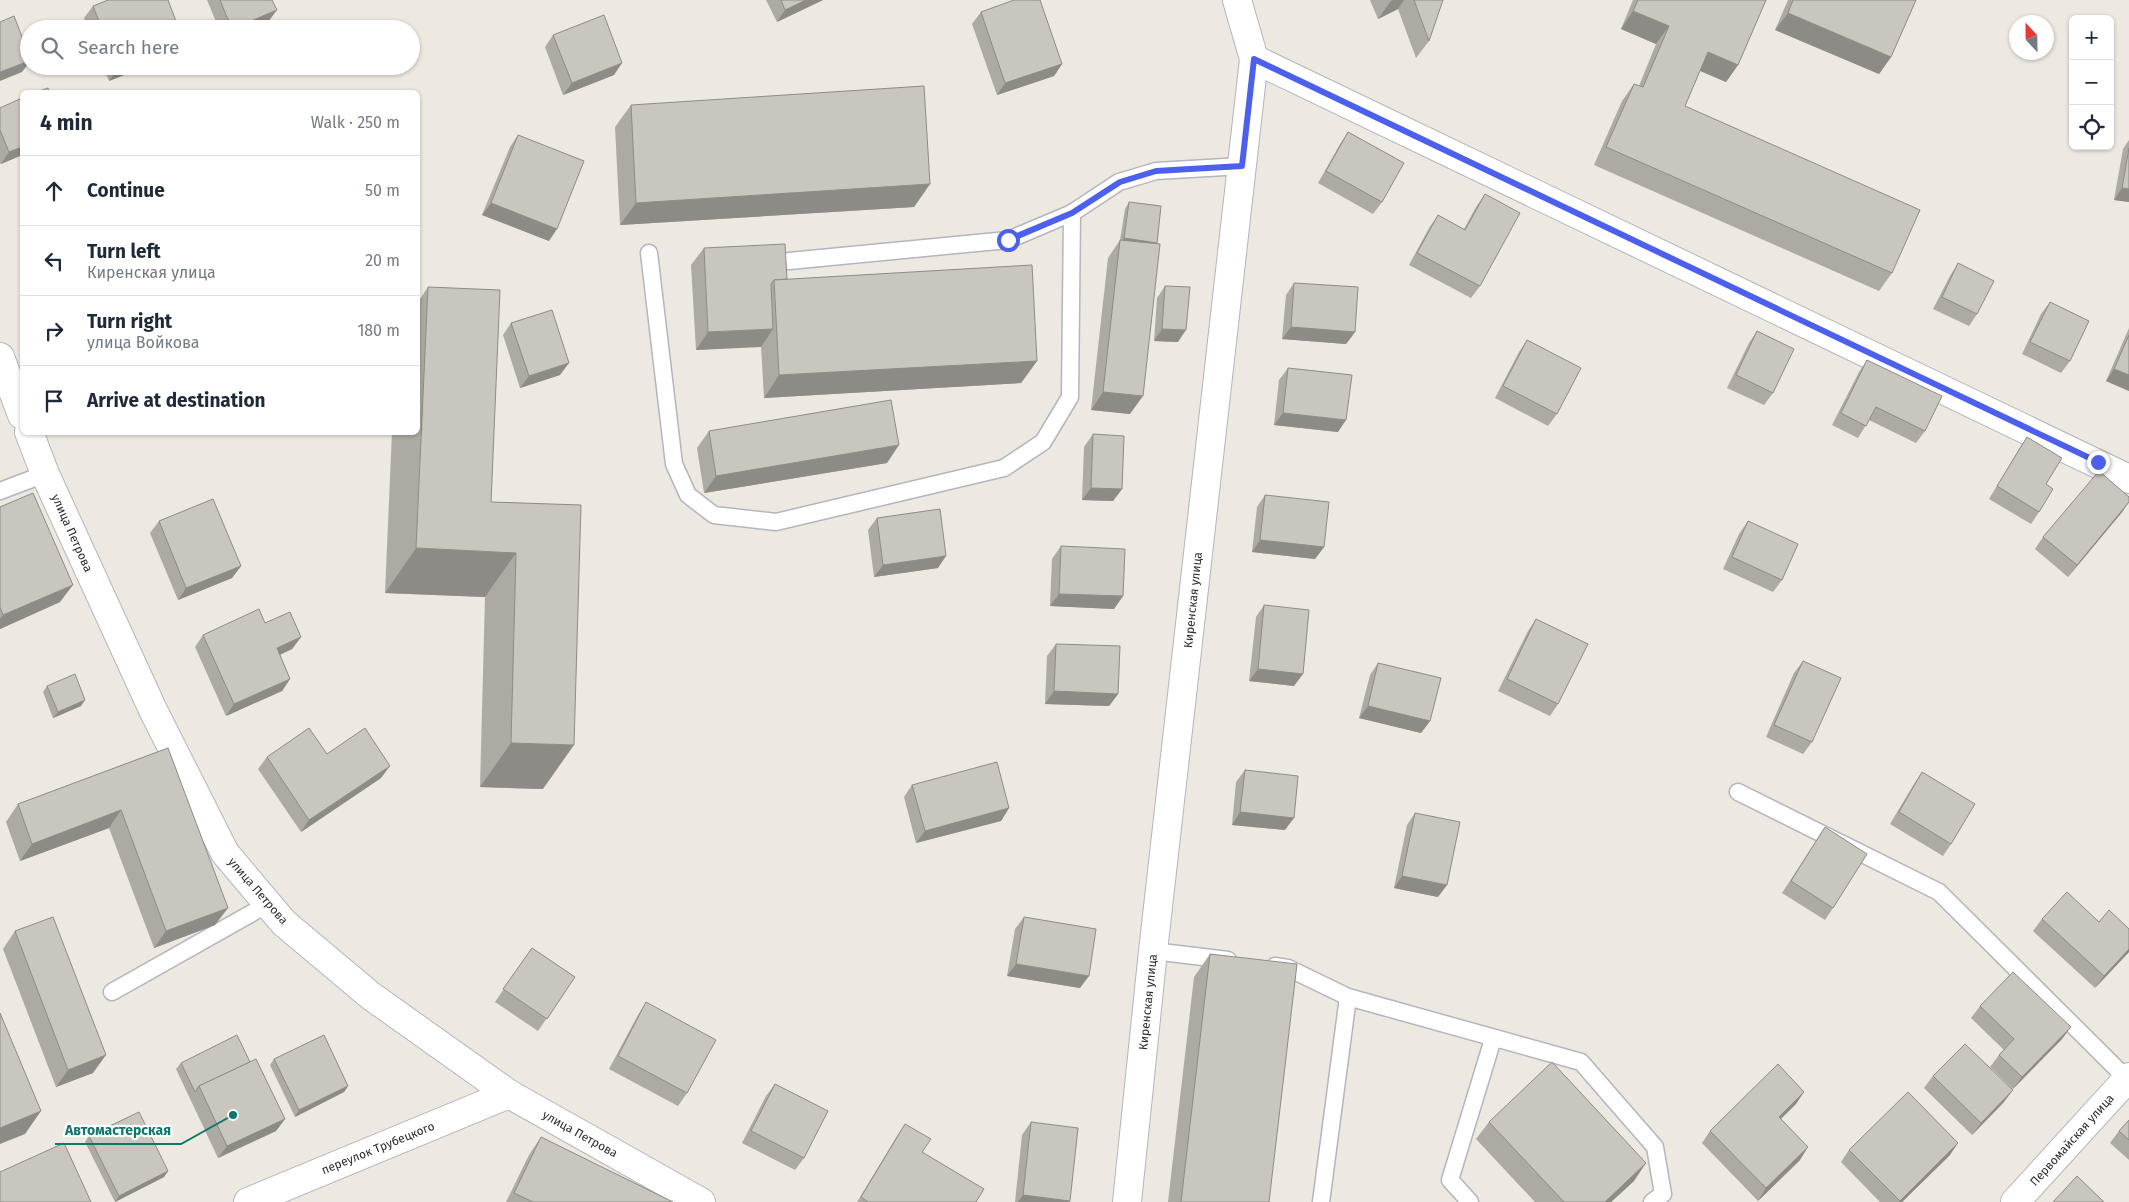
<!DOCTYPE html>
<html lang="en">
<head>
<meta charset="utf-8">
<style>
  :root { --surface:#fff; --page:#f6f6f7; --text:#1f2937; --muted:#747a83; --line:#e0e1e3 }
  body { margin:0; font-family:"Fira Sans",sans-serif; background:var(--page); color:var(--text) }
  .controls { position:absolute; right:15px; top:15px; display:grid; overflow:hidden; border-radius:8px; box-shadow:0 1px 4px #0004 }
  .controls button { width:45px; height:45px; display:grid; place-items:center; padding:0; border:0; border-bottom:1px solid var(--line); background:var(--surface); color:var(--text); font:25px sans-serif }
  .compass { position:absolute; left:2009px; top:15px; width:45px; height:45px; border-radius:50%; background:var(--surface); box-shadow:0 1px 4px #0004; rotate:338deg }
  .stop { position:absolute; width:15px; height:15px; margin:-11px; border:4px solid #4d60ed; border-radius:50%; background:#fff }
  .stop.end { background:#4d60ed; border-color:#fff; box-shadow:0 1px 5px #0008 }
  .list { margin:0; padding:0; list-style:none }
  h2 { display:flex; justify-content:space-between; align-items:center; height:65px; margin:0; padding:0 20px; font-size:21px }
  h2 small { font-size:16px; font-weight:400; color:var(--muted) }
  .list li { display:grid; grid-template-columns:32px 1fr auto; gap:15px; align-items:center; box-sizing:border-box; height:70px; padding:0 20px; border-top:1px solid var(--line) }
  .list b { display:block; font-size:19px; white-space:nowrap }
  .list p { margin:0; font-size:16px; white-space:nowrap; color:var(--muted) }
  .list em { font-size:16px; font-style:normal; color:var(--muted) }
  .icon { flex:none; width:28px; height:28px; fill:none; stroke:currentColor; stroke-width:2; stroke-linecap:round; stroke-linejoin:round }
  .map { position:relative; flex:none; width:2129px; height:1202px; overflow:hidden }
  .search { position:absolute; background:var(--surface); box-shadow:0 1px 4px #0004; left:20px; top:20px; width:400px; height:55px; display:flex; align-items:center; gap:12px; box-sizing:border-box; padding:0 18px; border-radius:28px; color:var(--muted); font-size:19px }
  .panel { position:absolute; background:var(--surface); box-shadow:0 1px 4px #0004; left:20px; top:90px; width:400px; height:345px; border-radius:8px }
  .map>svg:first-child { display:block }
  .lines { fill:none; stroke-linecap:round; stroke-linejoin:round }
  .lane-casing { stroke:#b3b5bf; stroke-width:19 }
  .street-casing { stroke:#b3b5bf; stroke-width:30 }
  .secondary-casing { stroke:#b3b5bf; stroke-width:30 }
  .lane { stroke:#fff; stroke-width:16 }
  .street { stroke:#fff; stroke-width:28 }
  .secondary { stroke:#fff; stroke-width:28 }
  .wall { fill:#adaaa3 }
  .shaded-wall { fill:#8d8b85 }
  .building { fill:#c9c6be; stroke:#8d8b85 }
  .route { stroke:#4d60ed; stroke-width:6 }
  .labels { text-anchor:middle; dominant-baseline:central; stroke-width:4.5; stroke-linejoin:round; paint-order:stroke }
  .street-label { font-size:12px; fill:#2c2c2c; stroke:#fff }
  .leader { fill:none; stroke:#0f766e; stroke-width:2 }
  .callout-dot { fill:#0f766e; stroke:#fff; stroke-width:2 }
  .callout-label { font-size:14px; text-anchor:middle; font-weight:bold; fill:#0f766e; stroke:#fff; stroke-width:4.5; stroke-linejoin:round; paint-order:stroke }
</style>
</head>
<body>
<div class="map">
<svg width="2129" height="1202" viewBox="0 0 2129 1202">
  <rect width="100%" height="100%" fill="#ede8e0"/>
  <g class="lines">
    <g class="lane-casing">
      <g id="lane">
        <polyline points="649,253 674,464 688,495 714,515 776,522 1004,468 1043,442 1070,397 1072,213"/>
        <polyline points="789,261 1008,240 1072,213 1119,182 1156,171 1242,166"/>
        <polyline points="0,491 45,474"/>
        <polyline points="1738,792 1939,892 2127,1079"/>
        <polyline points="1153,951 1228,960"/>
        <polyline points="1275,966 1288,968 1348,997 1321,1202"/>
        <polyline points="112,992 268,904"/>
        <polyline points="1348,997 1581,1062 1655,1147 1663,1194 1652,1202"/>
        <polyline points="1470,1202 1450,1180 1493,1039"/>
      </g>
    </g>
    <g class="street-casing">
      <g id="street">
        <polyline points="1254,59 2129,479"/>
        <polyline points="1127,1202 1153,951 1254,59 1237,0"/>
      </g>
    </g>
    <g class="secondary-casing">
      <g id="secondary">
        <polyline points="0,357 22,415"/>
        <polyline points="29,432 45,474 153,710 225,853 284,923 371,996 509,1094 701,1202"/>
        <polyline points="248,1202 509,1094"/>
        <polyline points="2015,1202 2129,1077"/>
      </g>
    </g>
    <use href="#lane" class="lane"/>
    <use href="#street" class="street"/>
    <use href="#secondary" class="secondary"/>
  </g>
  <g class="wall">
    <polygon points="207,0 272,0 268,22 252,29 219,29"/>
    <polygon points="766,0 823,0 777,22"/>
    <polygon points="1370,0 1443,0 1429,41 1416,58 1398,9 1378,19"/>
    <polygon points="1633,0 1766,0 1738,65 1726,82 1700,71 1685,106 1892,273 1879,291 1594,165 1622,101 1634,84 1639,86 1656,44 1621,29"/>
    <polygon points="1788,0 1916,0 1891,57 1879,74 1775,30"/>
    <polygon points="93,6 179,29 88,29 84,18"/>
    <polygon points="981,12 1062,64 1054,76 997,95 972,24"/>
    <polygon points="553,35 614,75 563,95 545,47"/>
    <polygon points="103,66 147,66 109,81"/>
    <polygon points="631,105 930,184 914,207 620,225 615,127"/>
    <polygon points="0,108 22,155 1,164 0,163"/>
    <polygon points="1348,132 1382,202 1373,214 1318,183 1340,144"/>
    <polygon points="518,135 549,241 482,215 510,147"/>
    <polygon points="2129,140 2129,202 2114,200 2123,149"/>
    <polygon points="1485,194 1480,286 1471,298 1409,265 1429,228 1438,215 1464,229 1476,207"/>
    <polygon points="1129,202 1156,244 1130,414 1091,410 1108,258 1120,240 1125,209"/>
    <polygon points="704,248 787,279 1037,361 1021,383 764,398 761,346 696,350 691,265"/>
    <polygon points="1958,263 1977,314 1969,326 1933,309 1950,276"/>
    <polygon points="1294,283 1355,332 1346,344 1282,339 1286,295"/>
    <polygon points="1165,286 1178,342 1154,341 1157,298"/>
    <polygon points="428,287 491,502 581,505 543,789 480,787 485,597 385,593 392,432 418,432 418,302"/>
    <polygon points="2050,302 2070,361 2061,373 2022,354 2041,314"/>
    <polygon points="511,323 560,375 520,388 503,335"/>
    <polygon points="2129,328 2129,391 2106,381"/>
    <polygon points="1757,331 1773,393 1764,405 1727,388 1749,343"/>
    <polygon points="1527,340 1557,414 1548,426 1495,398 1519,352"/>
    <polygon points="1867,360 1925,431 1916,443 1869,420 1858,438 1832,425 1859,372"/>
    <polygon points="1288,368 1338,432 1274,425 1279,380"/>
    <polygon points="709,431 887,463 704,493 697,448"/>
    <polygon points="1093,434 1122,489 1113,501 1082,500 1084,447"/>
    <polygon points="2027,437 2046,484 2039,512 2031,524 1989,499 2019,449"/>
    <polygon points="1265,495 1324,547 1315,559 1252,552 1257,507"/>
    <polygon points="0,507 60,602 0,629"/>
    <polygon points="2123,511 2068,577 2035,549 2043,537"/>
    <polygon points="877,518 938,568 874,577 868,530"/>
    <polygon points="159,521 241,566 232,578 178,600 150,533"/>
    <polygon points="1748,521 1782,580 1773,592 1723,569 1739,534"/>
    <polygon points="1061,546 1123,596 1114,609 1050,606 1052,559"/>
    <polygon points="1264,605 1294,686 1249,681 1256,617"/>
    <polygon points="1536,619 1558,704 1550,716 1498,691 1528,631"/>
    <polygon points="265,623 301,637 292,649 280,655 290,679 282,691 226,716 195,647 203,635"/>
    <polygon points="1056,644 1118,694 1109,706 1045,704 1047,656"/>
    <polygon points="1803,661 1812,742 1803,754 1766,737 1794,673"/>
    <polygon points="1378,663 1430,721 1421,733 1359,718 1370,675"/>
    <polygon points="47,686 81,706 53,718 43,692"/>
    <polygon points="168,748 215,925 154,948 109,828 20,861 6,822 18,804"/>
    <polygon points="327,754 381,778 301,832 258,769 267,757"/>
    <polygon points="1245,770 1285,830 1232,825 1236,782"/>
    <polygon points="1922,772 1951,844 1943,856 1890,824 1914,784"/>
    <polygon points="912,785 1009,808 1001,821 916,843 904,797"/>
    <polygon points="1415,813 1438,897 1394,888 1407,825"/>
    <polygon points="1825,827 1833,908 1825,920 1782,893"/>
    <polygon points="1024,917 1080,988 1007,976 1015,929"/>
    <polygon points="2042,919 2099,922 2129,929 2129,952 2095,988 2033,931"/>
    <polygon points="15,931 93,1073 56,1087 3,949"/>
    <polygon points="532,948 575,977 538,1031 495,1002"/>
    <polygon points="1210,954 1269,1202 1168,1202 1194,977"/>
    <polygon points="646,1002 687,1093 678,1106 609,1069 638,1015"/>
    <polygon points="1980,1006 2062,1039 2013,1089 1990,1067 1999,1055 2004,1050 1971,1018"/>
    <polygon points="274,1059 348,1086 344,1092 295,1117 270,1065"/>
    <polygon points="250,1062 285,1119 276,1131 218,1158 176,1069 181,1063"/>
    <polygon points="1933,1076 2004,1102 1972,1135 1924,1088"/>
    <polygon points="775,1084 804,1158 795,1170 742,1143 766,1096"/>
    <polygon points="1796,1104 1781,1119 1800,1160 1758,1201 1702,1143 1710,1131"/>
    <polygon points="2129,1120 2129,1160 2110,1143 2119,1131"/>
    <polygon points="1031,1122 1069,1202 1015,1202 1022,1135"/>
    <polygon points="1489,1122 1634,1181 1611,1202 1535,1202 1476,1139"/>
    <polygon points="905,1124 922,1152 976,1202 857,1202 897,1136"/>
    <polygon points="89,1136 168,1171 164,1177 115,1202 85,1142"/>
    <polygon points="541,1137 673,1202 506,1202 529,1155"/>
    <polygon points="1849,1150 1950,1155 1902,1202 1880,1202 1841,1162"/>
  </g>
  <g class="shaded-wall">
    <polygon points="806,0 823,0 777,22 785,10"/>
    <polygon points="1393,0 1404,0 1398,9 1378,19 1391,1"/>
    <polygon points="277,10 268,22 252,29 232,29"/>
    <polygon points="1633,11 1669,26 1656,44 1621,29"/>
    <polygon points="1788,13 1891,57 1879,74 1775,30"/>
    <polygon points="1708,52 1738,65 1726,82 1696,69"/>
    <polygon points="29,61 29,63 22,72 0,81 0,72"/>
    <polygon points="622,63 614,75 563,95 572,83"/>
    <polygon points="1062,64 1054,76 997,95 1005,83"/>
    <polygon points="125,66 147,66 109,81 118,69"/>
    <polygon points="22,147 22,155 1,164 9,152"/>
    <polygon points="930,184 914,207 620,225 636,203"/>
    <polygon points="2122,188 2129,189 2129,202 2114,200"/>
    <polygon points="491,203 557,229 549,241 482,215"/>
    <polygon points="1124,238 1157,243 1153,249 1120,245"/>
    <polygon points="1291,327 1355,332 1346,344 1282,339"/>
    <polygon points="773,329 761,347 696,350 708,332"/>
    <polygon points="1162,329 1186,330 1178,342 1154,341"/>
    <polygon points="1037,361 1021,383 764,398 779,375"/>
    <polygon points="569,363 560,375 520,388 529,376"/>
    <polygon points="2114,369 2129,375 2129,391 2106,381"/>
    <polygon points="1103,392 1143,396 1130,414 1091,410"/>
    <polygon points="1283,413 1346,420 1338,432 1274,425"/>
    <polygon points="899,445 887,463 704,493 716,476"/>
    <polygon points="1091,488 1122,489 1113,501 1082,500"/>
    <polygon points="2129,502 2123,511 2068,577 2077,565"/>
    <polygon points="1260,540 1324,547 1315,559 1252,552"/>
    <polygon points="416,548 516,553 485,597 385,593"/>
    <polygon points="946,556 938,568 874,577 883,565"/>
    <polygon points="241,566 232,578 178,600 186,588"/>
    <polygon points="73,585 60,602 0,629 0,619 3,615"/>
    <polygon points="1059,594 1123,596 1114,609 1050,606"/>
    <polygon points="301,637 292,649 268,660 277,648"/>
    <polygon points="1258,669 1303,674 1294,686 1249,681"/>
    <polygon points="290,679 282,691 226,716 234,704"/>
    <polygon points="1054,691 1118,694 1109,706 1045,704"/>
    <polygon points="85,700 81,706 53,718 58,712"/>
    <polygon points="1368,706 1430,721 1421,733 1359,718"/>
    <polygon points="511,743 574,745 543,789 480,787"/>
    <polygon points="390,766 381,778 301,832 309,820"/>
    <polygon points="1009,808 1001,821 916,843 925,831"/>
    <polygon points="121,810 109,828 20,861 32,844"/>
    <polygon points="1240,812 1294,818 1285,830 1232,825"/>
    <polygon points="1402,876 1447,885 1438,897 1394,888"/>
    <polygon points="228,908 215,925 154,948 166,931"/>
    <polygon points="2129,949 2129,952 2095,988 2104,976"/>
    <polygon points="1016,964 1089,976 1080,988 1007,976"/>
    <polygon points="2071,1027 2062,1039 2013,1089 2022,1077"/>
    <polygon points="106,1055 93,1073 56,1087 68,1070"/>
    <polygon points="348,1086 344,1092 295,1117 299,1110"/>
    <polygon points="2013,1090 2004,1102 1972,1135 1981,1123"/>
    <polygon points="1804,1092 1796,1104 1770,1129 1779,1117"/>
    <polygon points="41,1111 25,1134 0,1144 0,1128"/>
    <polygon points="285,1119 276,1131 218,1158 227,1146"/>
    <polygon points="1958,1143 1950,1155 1902,1202 1899,1202"/>
    <polygon points="1808,1147 1800,1160 1758,1201 1766,1188"/>
    <polygon points="1646,1163 1634,1181 1611,1202 1605,1202"/>
    <polygon points="168,1171 164,1177 115,1202 119,1196"/>
    <polygon points="1023,1195 1070,1201 1069,1202 1018,1202"/>
  </g>
  <g class="building">
    <polygon points="108,0 168,0 179,29 102,29 93,6"/>
    <polygon points="220,0 272,0 277,10 232,29"/>
    <polygon points="781,0 806,0 785,10"/>
    <polygon points="1014,0 1040,0 1062,64 1005,83 981,12"/>
    <polygon points="1414,0 1443,0 1429,41"/>
    <polygon points="1638,0 1766,0 1738,65 1708,52 1685,106 1920,210 1892,273 1606,147 1634,84 1643,87 1669,26 1633,11"/>
    <polygon points="1793,0 1916,0 1891,57 1788,13"/>
    <polygon points="604,15 622,63 572,83 553,35"/>
    <polygon points="14,16 29,55 29,61 0,72 0,22"/>
    <polygon points="117,66 125,66 118,69"/>
    <polygon points="924,86 930,184 636,203 631,105"/>
    <polygon points="48,88 49,92 37,92"/>
    <polygon points="22,98 22,147 9,152 0,130 0,108"/>
    <polygon points="1348,132 1404,163 1382,202 1326,171"/>
    <polygon points="518,135 584,161 557,229 491,203"/>
    <polygon points="2129,148 2129,189 2122,188"/>
    <polygon points="1485,194 1520,213 1480,286 1417,253 1438,215 1465,230"/>
    <polygon points="1129,202 1161,206 1157,243 1124,238"/>
    <polygon points="1120,240 1160,244 1143,396 1103,392"/>
    <polygon points="785,244 787,279 774,280 771,284 773,329 708,332 704,248"/>
    <polygon points="1958,263 1994,281 1977,314 1942,297"/>
    <polygon points="1032,265 1037,361 779,375 774,280"/>
    <polygon points="1294,283 1358,287 1355,332 1291,327"/>
    <polygon points="1165,286 1190,287 1186,330 1162,329"/>
    <polygon points="428,287 500,290 491,502 581,505 574,745 511,743 516,553 416,548"/>
    <polygon points="2050,302 2089,321 2070,361 2030,342"/>
    <polygon points="552,310 569,363 529,376 511,323"/>
    <polygon points="1757,331 1794,349 1773,393 1736,375"/>
    <polygon points="2129,335 2129,375 2114,369"/>
    <polygon points="1527,340 1581,368 1557,414 1503,386"/>
    <polygon points="1867,360 1942,396 1925,431 1876,407 1866,426 1841,413"/>
    <polygon points="1288,368 1352,375 1346,420 1283,413"/>
    <polygon points="891,400 899,445 716,476 709,431"/>
    <polygon points="1093,434 1124,436 1122,489 1091,488"/>
    <polygon points="2027,437 2062,458 2046,484 2053,489 2039,512 1997,486"/>
    <polygon points="2099,471 2129,497 2129,502 2077,565 2043,537"/>
    <polygon points="33,493 73,585 3,615 0,607 0,507"/>
    <polygon points="1265,495 1329,502 1324,547 1260,540"/>
    <polygon points="213,499 241,566 186,588 159,521"/>
    <polygon points="940,509 946,556 883,565 877,518"/>
    <polygon points="1748,521 1798,544 1782,580 1732,557"/>
    <polygon points="1061,546 1125,549 1123,596 1059,594"/>
    <polygon points="1264,605 1309,610 1303,674 1258,669"/>
    <polygon points="259,609 265,623 290,612 301,637 277,648 290,679 234,704 203,635"/>
    <polygon points="1536,619 1588,644 1558,704 1507,679"/>
    <polygon points="1056,644 1120,646 1118,694 1054,691"/>
    <polygon points="1803,661 1841,678 1812,742 1774,725"/>
    <polygon points="1378,663 1441,678 1430,721 1368,706"/>
    <polygon points="75,674 85,700 58,712 47,686"/>
    <polygon points="309,728 327,754 365,728 390,766 309,820 267,757"/>
    <polygon points="168,748 228,908 166,931 121,810 32,844 18,804"/>
    <polygon points="997,762 1009,808 925,831 912,785"/>
    <polygon points="1245,770 1298,776 1294,818 1240,812"/>
    <polygon points="1922,772 1975,804 1951,844 1899,812"/>
    <polygon points="1415,813 1460,822 1447,885 1402,876"/>
    <polygon points="1825,827 1867,854 1833,908 1791,881"/>
    <polygon points="2067,892 2099,922 2109,910 2129,929 2129,949 2104,976 2042,919"/>
    <polygon points="53,917 106,1055 68,1070 15,931"/>
    <polygon points="1024,917 1096,929 1089,976 1016,964"/>
    <polygon points="532,948 575,977 547,1019 503,989"/>
    <polygon points="1210,954 1297,964 1269,1202 1181,1202"/>
    <polygon points="2013,972 2071,1027 2022,1077 1999,1055 2014,1039 1980,1006"/>
    <polygon points="646,1002 716,1040 687,1093 618,1056"/>
    <polygon points="0,1013 41,1111 0,1128"/>
    <polygon points="237,1035 250,1062 199,1086 195,1092 181,1063"/>
    <polygon points="324,1035 348,1086 299,1110 274,1059"/>
    <polygon points="1965,1044 2013,1090 1981,1123 1933,1076"/>
    <polygon points="256,1059 285,1119 227,1146 199,1086"/>
    <polygon points="1552,1062 1646,1163 1605,1202 1564,1202 1489,1122"/>
    <polygon points="1778,1064 1804,1092 1779,1117 1808,1147 1766,1188 1710,1131"/>
    <polygon points="775,1084 828,1111 804,1158 751,1131"/>
    <polygon points="1908,1092 1958,1143 1900,1201 1849,1150"/>
    <polygon points="139,1112 168,1171 119,1196 89,1136"/>
    <polygon points="2129,1120 2129,1140 2119,1131"/>
    <polygon points="1031,1122 1078,1128 1070,1201 1023,1195"/>
    <polygon points="905,1124 931,1139 922,1152 984,1189 976,1202 868,1202 861,1197"/>
    <polygon points="541,1137 673,1202 533,1202 514,1193"/>
    <polygon points="64,1143 91,1202 0,1202 0,1172"/>
    <polygon points="2077,1176 2104,1202 2053,1202"/>
  </g>
  <g class="lines">
    <polyline class="route" points="1008,240 1072,213 1120,182 1156,171 1242,166 1254,59 2098,462"/>
  </g>
  <g class="labels">
    <g class="street-label">
      <text transform="translate(72 533) rotate(66)">улица Петрова</text>
      <text transform="translate(1193 600) rotate(-84)">Киренская улица</text>
      <text transform="translate(258 891) rotate(49)">улица Петрова</text>
      <text transform="translate(1148 1002) rotate(-84)">Киренская улица</text>
      <text transform="translate(580 1134) rotate(29)">улица Петрова</text>
      <text transform="translate(2072 1140) rotate(-48)">Первомайская улица</text>
      <text transform="translate(378 1148) rotate(-22)">переулок Трубецкого</text>
    </g>
  </g>
  <path class="leader" d="M233 1115L181 1144H55"/>
  <circle class="callout-dot" cx="233" cy="1115" r="5"/>
  <g class="callout-label">
    <text x="118" y="1135">Автомастерская</text>
  </g>
</svg>
<div class="controls">
<button>+</button>
<button>−</button>
<button><svg class="icon" aria-label="locate" viewBox="0 0 24 24"><circle cx="12" cy="12" r="6"/><path d="M12 2v4M12 18v4M2 12h4M18 12h4"/></svg></button>
</div>
<svg class="compass" viewBox="-18 -18 36 36"><path d="M0-13l5 13h-10z" fill="#e53935"/><path d="M0 13l5-13h-10z" fill="#747a83"/></svg>
<div class="stop" style="left:1008px;top:240px"></div>
<div class="stop end" style="left:2098px;top:462px"></div>
<div class="search"><svg class="icon" aria-label="search" viewBox="0 0 24 24"><circle cx="10" cy="10" r="6"/><path d="M15 15l6 6"/></svg>Search here</div>
<section class="panel">
<h2>4 min<small>Walk · 250 m</small></h2>
<ul class="list">
<li><svg class="icon" aria-label="ahead" viewBox="0 0 24 24"><path d="M12 20V5M6 11l6-6 6 6"/></svg><div><b>Continue</b></div><em>50 m</em></li>
<li><svg class="icon" aria-label="left" viewBox="0 0 24 24"><path d="M17 20v-9H6M10 6l-5 5 5 5"/></svg><div><b>Turn left</b><p>Киренская улица</p></div><em>20 m</em></li>
<li><svg class="icon" aria-label="right" viewBox="0 0 24 24"><path d="M7 20v-9h11M14 6l5 5-5 5"/></svg><div><b>Turn right</b><p>улица Войкова</p></div><em>180 m</em></li>
<li><svg class="icon" aria-label="arrive" viewBox="0 0 24 24"><path d="M6 21V4h12l-3 4 3 4H6"/></svg><div><b>Arrive at destination</b></div></li>
</ul>
</section>
</div>
</body>
</html>
